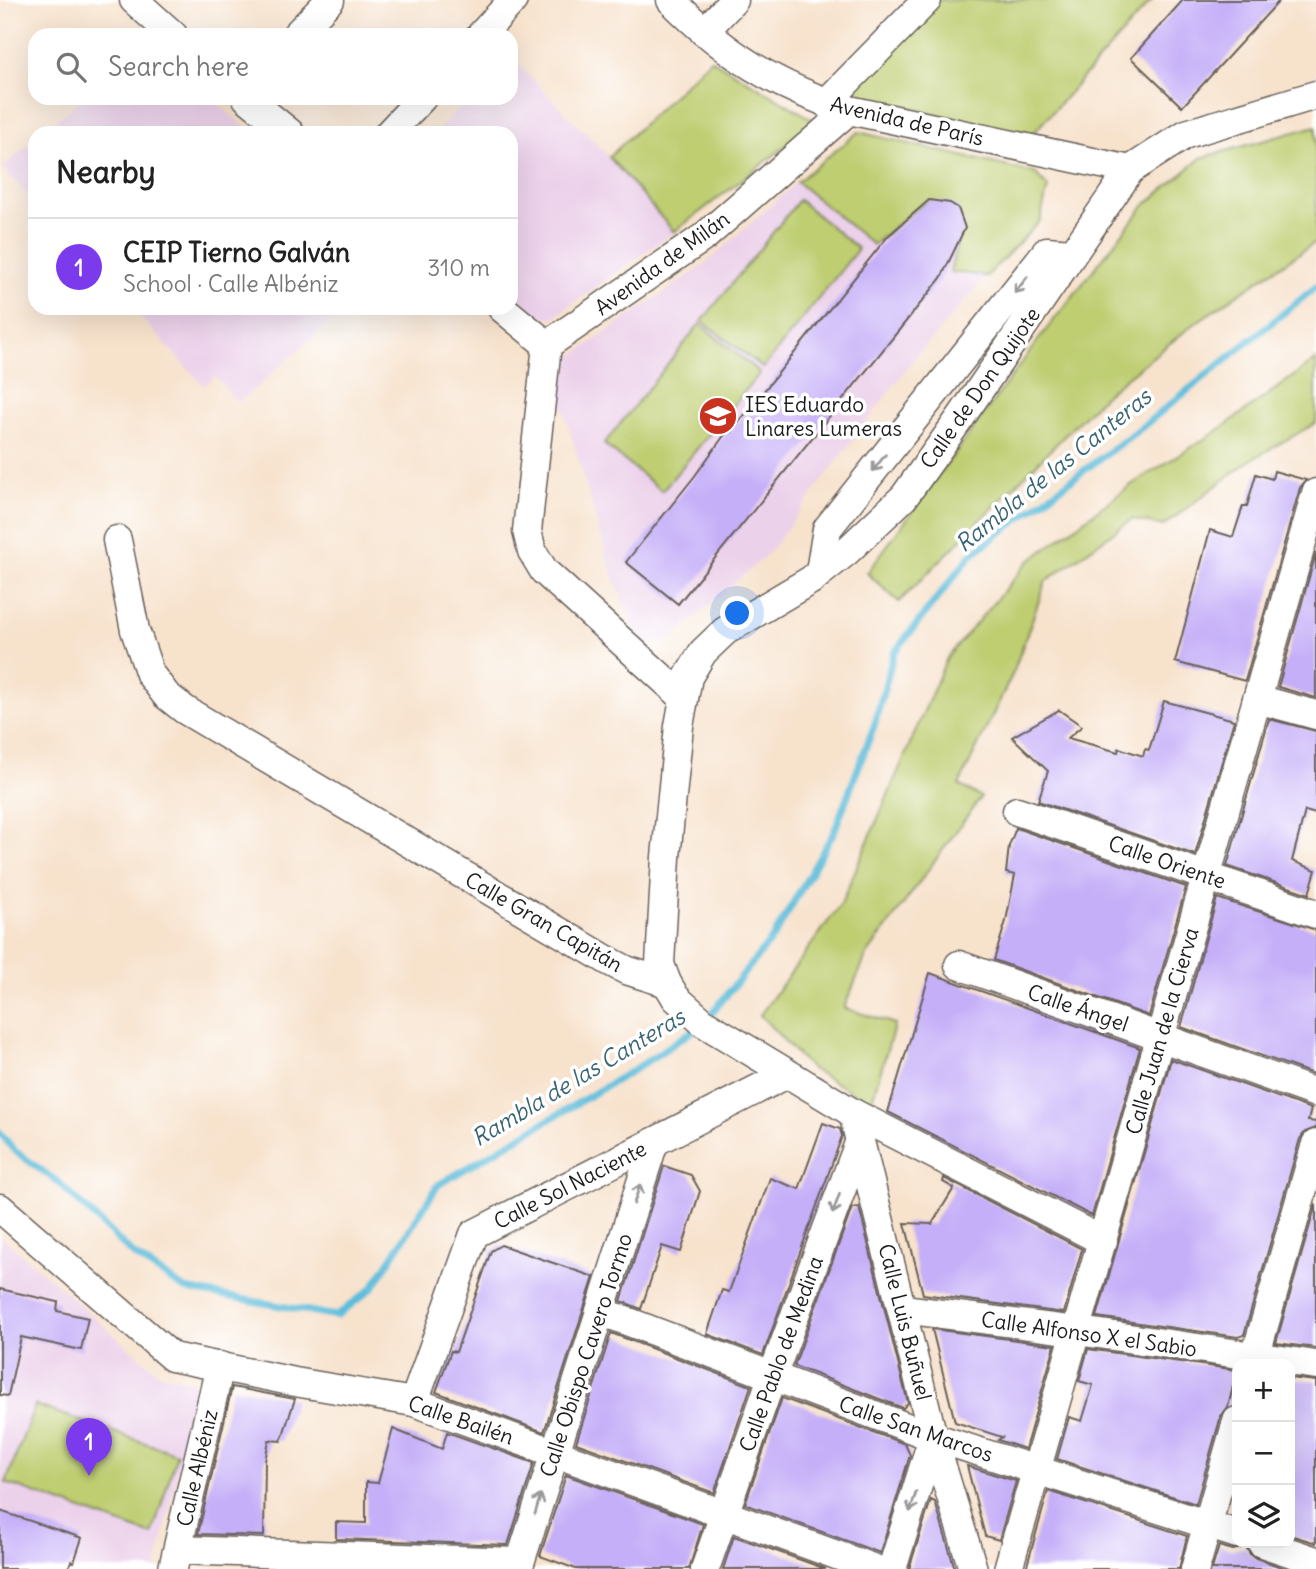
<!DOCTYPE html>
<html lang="en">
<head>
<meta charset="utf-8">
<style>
  :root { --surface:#fff; --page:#f2f2f2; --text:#222; --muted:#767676; --line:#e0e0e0; --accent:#7c3aed }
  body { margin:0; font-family:Delius,sans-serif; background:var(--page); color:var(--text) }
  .controls { position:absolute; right:21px; bottom:21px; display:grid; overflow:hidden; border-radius:14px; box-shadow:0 7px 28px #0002 }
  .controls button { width:63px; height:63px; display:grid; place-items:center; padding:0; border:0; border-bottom:2px solid var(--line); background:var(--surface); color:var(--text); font:35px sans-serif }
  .you { position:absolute; left:738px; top:614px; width:24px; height:24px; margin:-18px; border:5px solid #fff; border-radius:50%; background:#1a73e8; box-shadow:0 0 0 10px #1a73e833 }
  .badge { display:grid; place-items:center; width:46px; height:46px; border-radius:50%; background:var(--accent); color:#fff; font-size:23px; font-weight:700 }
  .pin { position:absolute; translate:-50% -58px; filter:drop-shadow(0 2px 4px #0008) }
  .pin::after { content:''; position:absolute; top:37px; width:24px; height:21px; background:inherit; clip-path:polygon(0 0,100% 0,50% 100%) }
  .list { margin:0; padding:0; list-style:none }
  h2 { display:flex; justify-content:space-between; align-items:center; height:91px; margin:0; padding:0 28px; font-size:30px }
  h2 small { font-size:23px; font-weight:400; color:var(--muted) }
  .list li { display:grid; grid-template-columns:46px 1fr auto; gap:21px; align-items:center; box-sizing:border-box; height:98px; padding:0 28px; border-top:2px solid var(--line) }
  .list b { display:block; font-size:26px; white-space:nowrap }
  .list p { margin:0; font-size:23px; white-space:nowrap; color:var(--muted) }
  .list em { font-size:23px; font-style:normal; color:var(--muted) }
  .icon { flex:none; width:38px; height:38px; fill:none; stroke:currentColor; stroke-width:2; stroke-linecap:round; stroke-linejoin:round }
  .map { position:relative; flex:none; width:1316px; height:1569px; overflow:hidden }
  .search { position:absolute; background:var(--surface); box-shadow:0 7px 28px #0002; left:28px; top:28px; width:490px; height:77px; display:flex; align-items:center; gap:18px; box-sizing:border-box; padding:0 24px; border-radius:21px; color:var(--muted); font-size:26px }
  .panel { position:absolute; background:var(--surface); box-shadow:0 7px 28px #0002; left:28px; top:126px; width:490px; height:189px; border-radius:21px }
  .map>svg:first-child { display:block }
  .built { fill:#ecd1ea }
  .green { fill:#bece71; stroke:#6d7546; stroke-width:2 }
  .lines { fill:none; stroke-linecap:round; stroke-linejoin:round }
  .stream { stroke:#5bbcda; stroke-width:7 }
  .building { fill:#c5aff8 }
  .minor-casing { stroke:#69615a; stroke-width:31 }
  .minor { stroke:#fff; stroke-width:28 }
  .oneway { stroke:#999 }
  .labels { text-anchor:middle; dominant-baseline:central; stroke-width:7; stroke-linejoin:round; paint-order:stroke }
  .street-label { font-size:21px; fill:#1c1c1c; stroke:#fff }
  .poi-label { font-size:21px; fill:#1c1c1c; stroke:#fff; text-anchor:start }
  .water-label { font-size:23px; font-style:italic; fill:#386471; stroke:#fff }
</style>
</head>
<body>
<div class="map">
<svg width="1316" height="1569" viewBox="0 0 1316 1569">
  <rect width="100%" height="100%" fill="#fff"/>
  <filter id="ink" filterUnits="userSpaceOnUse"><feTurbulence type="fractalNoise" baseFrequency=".0143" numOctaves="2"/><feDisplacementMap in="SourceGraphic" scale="14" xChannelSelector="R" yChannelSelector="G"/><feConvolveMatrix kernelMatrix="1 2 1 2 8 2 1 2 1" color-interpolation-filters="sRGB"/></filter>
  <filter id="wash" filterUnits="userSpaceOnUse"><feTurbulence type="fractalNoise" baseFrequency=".00686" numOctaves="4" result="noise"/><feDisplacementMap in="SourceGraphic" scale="28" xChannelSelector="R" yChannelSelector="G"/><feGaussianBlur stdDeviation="1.57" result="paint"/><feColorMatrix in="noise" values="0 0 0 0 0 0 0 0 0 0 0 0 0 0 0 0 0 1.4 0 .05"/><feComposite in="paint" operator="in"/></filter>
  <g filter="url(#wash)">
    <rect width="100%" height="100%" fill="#f7e2cc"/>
    <g class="built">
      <polygon points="511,58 609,157 674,232 552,318 540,316 511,293 511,133 435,133 469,98 511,98"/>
      <polygon points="82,98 210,98 252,133 42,133"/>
      <polygon points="35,139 35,203 3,168"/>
      <polygon points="797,182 873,244 908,215 929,200 961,229 950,272 987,276 912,361 768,554 670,639 642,649 607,558 555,379 559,365 704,265"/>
      <polygon points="132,308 347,308 238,403 215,376 204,386"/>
      <polygon points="0,1236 158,1373 198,1383 156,1569 0,1569"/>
    </g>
    <g class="green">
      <polygon points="937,0 1152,0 1031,136 846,93"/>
      <polygon points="711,59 817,122 674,232 609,157"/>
      <polygon points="1316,126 1316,242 1198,321 1107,393 899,602 867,573 1042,335 1144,206 1201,158"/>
      <polygon points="858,132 1035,173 1048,187 1040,221 987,276 950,272 961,229 929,200 908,215 873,245 797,182"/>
      <polygon points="799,200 858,249 763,368 702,321"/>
      <polygon points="700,324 760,373 662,491 604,444"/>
      <polygon points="1316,360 1316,423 1249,461 1163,526 1132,519 1046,581 1013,673 959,785 981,797 866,956 844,1008 895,1024 871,1103 810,1068 760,1015 841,904 947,658 1028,562 1134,483 1216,432"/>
      <polygon points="35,1405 177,1454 152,1535 6,1483"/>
    </g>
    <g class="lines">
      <g class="stream">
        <polyline points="708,1018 774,936 834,832 874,726 894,653 972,554 1141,428 1316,287"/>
        <polyline points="0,1133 15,1151 59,1183 135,1256 185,1289 337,1316 373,1287 438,1185 637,1068 700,1026"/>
      </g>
    </g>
    <g id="blocks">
      <g class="building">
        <polygon points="1183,0 1280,0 1182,107 1131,58"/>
        <polygon points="929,200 950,203 958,208 965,228 941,278 678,604 626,562 694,477 728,430 731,432 888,236"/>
        <polygon points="1274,471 1306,480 1300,488 1245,681 1175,662 1210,530 1233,537 1243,506 1247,506 1256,474 1272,479"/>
        <polygon points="1316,553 1316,698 1278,687"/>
        <polygon points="1164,701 1234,720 1195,855 1038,801 1048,771 1012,737 1059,710 1082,726 1068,738 1118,752 1119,748 1143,756 1145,749 1149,750"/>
        <polygon points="1269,719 1316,731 1316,814 1305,811 1292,861 1316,870 1309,894 1227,866"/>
        <polygon points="1016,828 1186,887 1149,1016 994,960 1006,921 1015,875 1006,873 1009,846"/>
        <polygon points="1217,898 1316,930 1316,1075 1181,1027"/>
        <polygon points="930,973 1140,1048 1092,1216 888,1112"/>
        <polygon points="1171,1059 1311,1109 1308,1121 1316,1122 1316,1128 1305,1132 1300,1139 1244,1335 1238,1337 1097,1317"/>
        <polygon points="823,1123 840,1129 842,1136 763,1355 707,1334 722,1290 729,1292 770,1178 799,1189"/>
        <polygon points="664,1166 691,1175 700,1191 681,1252 662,1246 641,1309 621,1301"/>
        <polygon points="944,1178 1082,1249 1064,1313 923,1294 905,1223 932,1224 954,1188 943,1182"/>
        <polygon points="1316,1204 1316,1348 1276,1343"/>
        <polygon points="859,1207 908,1403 903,1408 794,1366 852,1208"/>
        <polygon points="501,1245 594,1277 544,1432 436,1392 451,1351 456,1352 491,1251"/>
        <polygon points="0,1289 58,1302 57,1311 88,1318 81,1350 21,1337 8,1396 0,1395"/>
        <polygon points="932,1329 1055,1345 1025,1449 998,1440 1002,1437 955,1422"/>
        <polygon points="611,1333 751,1386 714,1493 576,1443"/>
        <polygon points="1088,1349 1237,1370 1228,1407 1221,1416 1196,1504 1057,1459 1069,1417 1082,1421 1093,1385 1079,1381"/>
        <polygon points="1290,1378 1316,1381 1316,1543 1290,1535"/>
        <polygon points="232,1387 295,1399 281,1441 269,1440 265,1461 264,1536 198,1534"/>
        <polygon points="782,1398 905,1444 910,1455 880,1553 745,1504"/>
        <polygon points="393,1429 442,1449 447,1432 534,1463 508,1545 336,1539 336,1522 366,1523 366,1482 378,1483"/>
        <polygon points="967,1466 1016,1481 999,1540 985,1536"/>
        <polygon points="566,1475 703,1524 689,1569 576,1569 540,1556"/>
        <polygon points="1048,1491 1187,1536 1179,1569 1026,1569"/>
        <polygon points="931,1500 935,1502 955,1569 909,1569"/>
        <polygon points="0,1511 82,1538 74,1562 71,1561 68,1569 0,1569"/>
        <polygon points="734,1536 826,1569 723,1569"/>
        <polygon points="1219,1546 1233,1550 1246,1547 1250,1554 1256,1558 1287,1569 1212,1569"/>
      </g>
    </g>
  </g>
  <g filter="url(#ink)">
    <use href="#blocks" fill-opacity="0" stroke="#69615a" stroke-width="2"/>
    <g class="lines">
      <g class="minor-casing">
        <g id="minor">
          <polyline points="134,0 173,35"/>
          <path d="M671,0C726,55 775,86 849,110L1130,170"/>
          <polyline points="704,32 734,0"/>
          <polyline points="296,35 330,0"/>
          <polyline points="481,35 513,0"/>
          <polyline points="247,98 290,133"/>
          <polyline points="826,103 927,0"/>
          <polyline points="389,133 422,98"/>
          <polyline points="502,308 547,345"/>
          <polyline points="547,345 527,531 532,551 544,571 684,698"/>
          <polyline points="547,345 704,237 849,110"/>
          <polyline points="117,540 135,630 150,674 166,695 185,710 607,960 626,970 667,983"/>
          <polyline points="820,572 827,529 1047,251 1072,253"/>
          <polyline points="1257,699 1316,715"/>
          <polyline points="1017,811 1316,914"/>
          <polyline points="959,965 1316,1093"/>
          <polyline points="853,1113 933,1437 973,1569"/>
          <polyline points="0,1208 172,1357 295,1382 414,1402 875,1569"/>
          <polyline points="1103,1241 853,1113 704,1023 676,998 667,983 660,964 666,857 679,726 688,677 703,652 725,631 811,580 846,552 904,497 961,417 1130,170 1186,134 1316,95"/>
          <polyline points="903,1309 1100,1334 1316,1365"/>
          <polyline points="600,1311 933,1437 1237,1534"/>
          <polyline points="1253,1364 1316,1144"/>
          <polyline points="414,1402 474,1234 787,1074"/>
          <polyline points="1262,1543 1316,1561"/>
          <polyline points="178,1550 520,1562"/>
          <polyline points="173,1568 220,1366"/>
          <polyline points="518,1569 654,1142"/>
          <polyline points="705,1569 772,1377 860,1140"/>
          <polyline points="892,1569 933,1437"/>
          <polyline points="1008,1569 1316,493"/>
          <polyline points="1195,1569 1237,1421"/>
        </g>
      </g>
      <use href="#minor" class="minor"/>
    </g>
    <defs><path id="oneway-shaft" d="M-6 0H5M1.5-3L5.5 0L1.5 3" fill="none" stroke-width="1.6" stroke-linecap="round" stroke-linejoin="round" transform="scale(1.75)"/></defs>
    <g class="oneway">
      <use href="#oneway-shaft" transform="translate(1021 285) rotate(128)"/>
      <use href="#oneway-shaft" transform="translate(879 463) rotate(128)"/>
      <use href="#oneway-shaft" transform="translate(637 1194) rotate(-72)"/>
      <use href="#oneway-shaft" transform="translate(836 1204) rotate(110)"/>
      <use href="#oneway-shaft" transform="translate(913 1502) rotate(108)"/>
      <use href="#oneway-shaft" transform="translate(538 1504) rotate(-73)"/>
    </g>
  </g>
  <defs>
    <g id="school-disc" transform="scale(2.0125)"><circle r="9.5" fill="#c8321e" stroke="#fff"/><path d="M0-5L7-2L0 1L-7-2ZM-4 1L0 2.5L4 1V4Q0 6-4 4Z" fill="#fff"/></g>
  </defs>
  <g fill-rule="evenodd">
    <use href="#school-disc" x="718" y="416"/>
  </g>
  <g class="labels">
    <g class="street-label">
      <text transform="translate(907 121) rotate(13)">Avenida de París</text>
      <text transform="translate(662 263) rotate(-36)">Avenida de Milán</text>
      <text transform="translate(980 388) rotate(-55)">Calle de Don Quijote</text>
      <text transform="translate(1167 862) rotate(19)">Calle Oriente</text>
      <text transform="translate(544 922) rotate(30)">Calle Gran Capitán</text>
      <text transform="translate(1078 1008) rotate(19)">Calle Ángel</text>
      <text transform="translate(1162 1031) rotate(-74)">Calle Juan de la Cierva</text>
      <text transform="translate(570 1185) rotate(-27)">Calle Sol Naciente</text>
      <text transform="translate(905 1322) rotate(76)">Calle Luis Buñuel</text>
      <text transform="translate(1089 1334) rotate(8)">Calle Alfonso X el Sabio</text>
      <text transform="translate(781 1354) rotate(-70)">Calle Pablo de Medina</text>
      <text transform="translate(586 1355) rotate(-72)">Calle Obispo Cavero Tormo</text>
      <text transform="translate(461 1420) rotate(19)">Calle Bailén</text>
      <text transform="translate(916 1429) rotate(19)">Calle San Marcos</text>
      <text transform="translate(197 1468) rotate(-77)">Calle Albéniz</text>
    </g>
    <g class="poi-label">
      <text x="745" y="404">IES Eduardo<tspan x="745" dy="24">Linares Lumeras</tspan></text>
    </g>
    <g class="water-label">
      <text transform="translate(1053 470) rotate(-39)">Rambla de las Canteras</text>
      <text transform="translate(578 1077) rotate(-31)">Rambla de las Canteras</text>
    </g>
  </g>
</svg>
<div class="controls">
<button>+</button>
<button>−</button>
<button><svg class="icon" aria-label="layers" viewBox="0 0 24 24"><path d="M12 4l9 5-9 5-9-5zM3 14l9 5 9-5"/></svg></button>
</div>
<div class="you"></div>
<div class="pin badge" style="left:89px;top:1476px">1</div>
<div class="search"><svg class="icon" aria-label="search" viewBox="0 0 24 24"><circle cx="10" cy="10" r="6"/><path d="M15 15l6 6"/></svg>Search here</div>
<section class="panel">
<h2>Nearby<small></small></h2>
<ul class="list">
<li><span class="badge">1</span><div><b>CEIP Tierno Galván</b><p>School · Calle Albéniz</p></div><em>310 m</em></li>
</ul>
</section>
</div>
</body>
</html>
